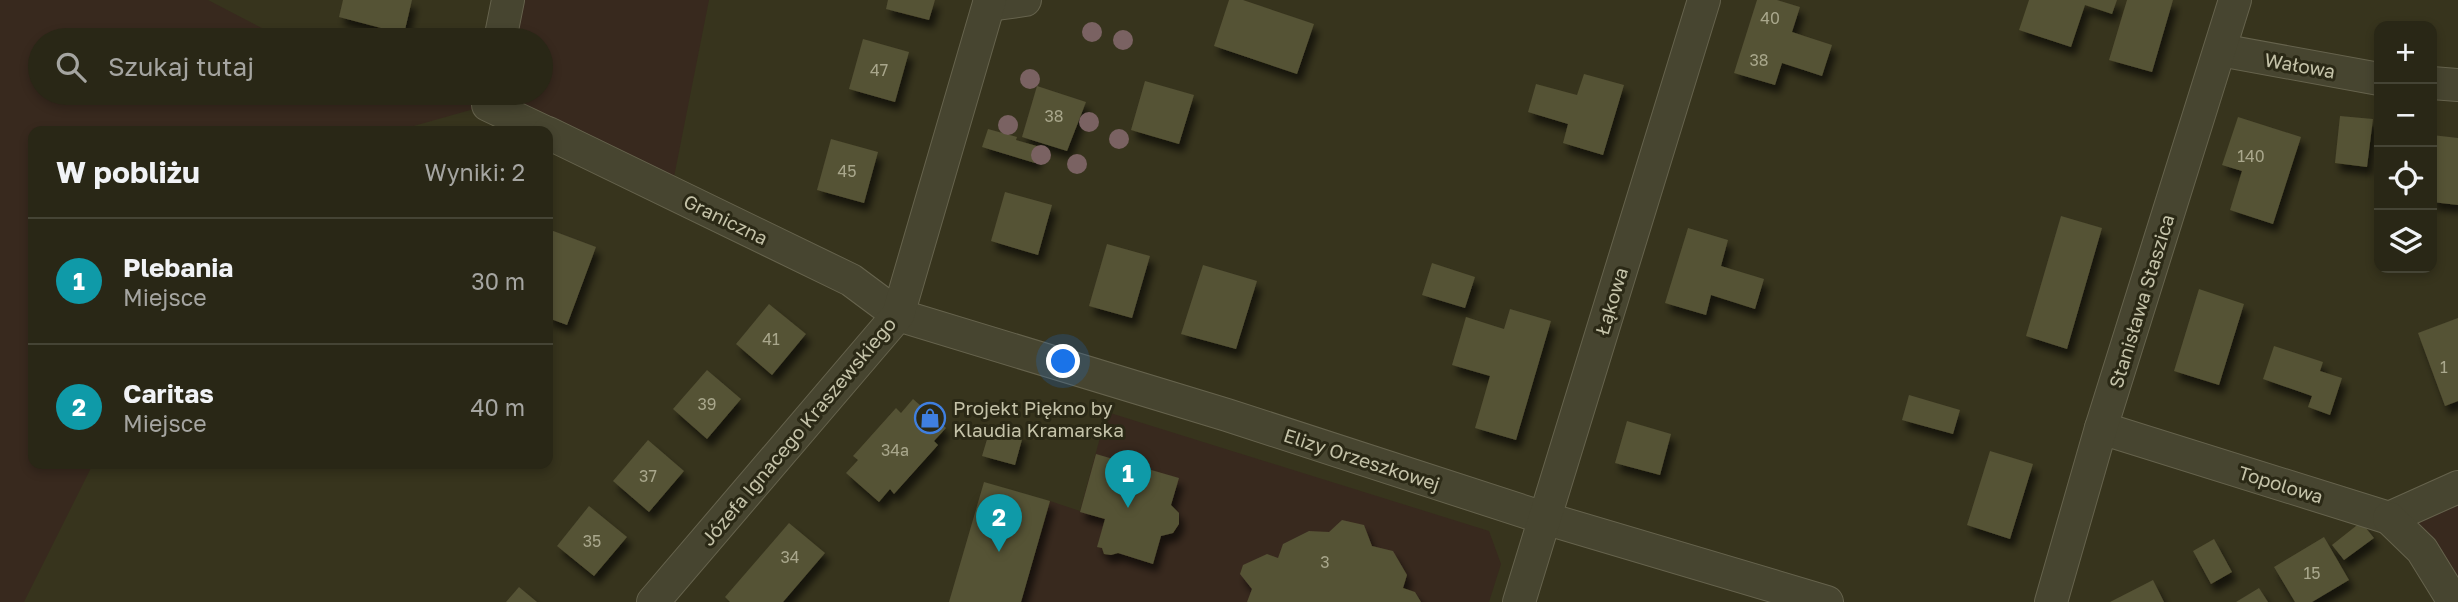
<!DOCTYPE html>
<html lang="pl">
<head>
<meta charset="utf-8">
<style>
  :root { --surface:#292716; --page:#312f1f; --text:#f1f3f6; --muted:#a5a5a1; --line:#454435; --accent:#fff574 }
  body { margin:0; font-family:"Golos Text",sans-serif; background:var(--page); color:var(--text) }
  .controls { position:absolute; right:21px; top:21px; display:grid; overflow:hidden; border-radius:14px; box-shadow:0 4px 10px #0003 }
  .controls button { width:63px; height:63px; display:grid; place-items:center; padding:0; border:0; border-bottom:2px solid var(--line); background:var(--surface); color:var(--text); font:35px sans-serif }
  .you { position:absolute; left:1064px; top:362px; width:24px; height:24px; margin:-18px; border:5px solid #fff; border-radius:50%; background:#1a73e8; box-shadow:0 0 0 10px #1a73e833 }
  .badge { display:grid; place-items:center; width:46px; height:46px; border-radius:50%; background:var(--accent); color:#fff; font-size:23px; font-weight:700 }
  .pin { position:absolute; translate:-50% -58px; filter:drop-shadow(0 2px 4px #0008) }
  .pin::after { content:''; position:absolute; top:37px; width:24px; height:21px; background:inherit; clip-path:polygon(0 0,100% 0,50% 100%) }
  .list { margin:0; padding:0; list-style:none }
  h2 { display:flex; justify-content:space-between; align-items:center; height:91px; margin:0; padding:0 28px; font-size:30px }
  h2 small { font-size:23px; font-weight:400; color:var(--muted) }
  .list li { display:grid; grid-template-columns:46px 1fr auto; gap:21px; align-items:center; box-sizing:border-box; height:126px; padding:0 28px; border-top:2px solid var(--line) }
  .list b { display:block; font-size:26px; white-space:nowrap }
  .list p { margin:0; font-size:23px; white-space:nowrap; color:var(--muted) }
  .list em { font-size:23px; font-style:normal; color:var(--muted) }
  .icon { flex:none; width:38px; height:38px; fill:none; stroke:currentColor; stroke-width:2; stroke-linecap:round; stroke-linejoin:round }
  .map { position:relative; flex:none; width:2458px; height:602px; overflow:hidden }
  .search { position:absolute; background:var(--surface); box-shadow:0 4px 10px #0003; left:28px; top:28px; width:525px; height:77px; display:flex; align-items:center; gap:18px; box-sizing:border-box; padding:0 24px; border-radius:38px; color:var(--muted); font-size:26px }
  .panel { position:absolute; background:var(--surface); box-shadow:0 4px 10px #0003; left:28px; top:126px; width:525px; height:343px; border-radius:14px }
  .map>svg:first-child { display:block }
  .green { fill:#38291e }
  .building { fill:#555235; filter:url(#shadow) }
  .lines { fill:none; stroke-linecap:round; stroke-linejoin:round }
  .minor-casing { stroke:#66634d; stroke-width:34 }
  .minor { stroke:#474530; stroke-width:32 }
  .tree { fill:#7a6262 }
  .labels { text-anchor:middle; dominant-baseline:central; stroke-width:6; stroke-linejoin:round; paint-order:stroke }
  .number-label { font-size:16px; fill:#a9a78c }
  .street-label { font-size:19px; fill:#c5c3a9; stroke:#2b2916 }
  .poi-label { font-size:19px; fill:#c5c3a9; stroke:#2b2916; text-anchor:start }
</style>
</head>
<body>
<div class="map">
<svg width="2458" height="602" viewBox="0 0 2458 602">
  <defs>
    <filter id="shadow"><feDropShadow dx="4.5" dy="8" stdDeviation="3.5" flood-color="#0009"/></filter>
  </defs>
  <rect width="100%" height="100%" fill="#37341d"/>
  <g class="green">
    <polygon points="0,0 208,0 285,40 40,40 40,93 439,93 488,105 490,93 541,93 541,40 500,40 508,0 709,0 671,192 488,105 396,131 33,131 33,464 93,464 24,602 0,602"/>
    <polygon points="1107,412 1489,531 1501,564 1489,602 1021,602 1050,501 1080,511"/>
    <polygon points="2458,487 2458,602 2389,518"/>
  </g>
  <g class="building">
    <polygon points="343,0 412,0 404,34 339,17"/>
    <polygon points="888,0 935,0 929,20 886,9"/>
    <polygon points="1229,0 1243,0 1314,24 1297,74 1214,46"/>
    <polygon points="1757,0 1777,0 1800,7 1792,32 1832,45 1822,76 1782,63 1775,85 1734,73"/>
    <polygon points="2029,0 2117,0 2112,14 2085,5 2071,47 2019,30"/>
    <polygon points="2127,0 2173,0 2152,72 2109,60"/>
    <polygon points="863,39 909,52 895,102 849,89"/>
    <polygon points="1584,74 1624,85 1603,155 1563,143 1568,124 1528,112 1536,84 1577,95"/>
    <polygon points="1145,81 1194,95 1179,144 1131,130"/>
    <polygon points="1037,86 1086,102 1067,151 1022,137"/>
    <polygon points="2340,116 2373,119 2367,167 2335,163"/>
    <polygon points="2238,117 2301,137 2273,224 2230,210 2242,171 2222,165"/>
    <polygon points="988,129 1017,137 1016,140 1040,147 1035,163 982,147"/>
    <polygon points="2432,135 2458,138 2458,205 2432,202"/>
    <polygon points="831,139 878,152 864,203 817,190"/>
    <polygon points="1005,192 1052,205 1038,255 991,241"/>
    <polygon points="2061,216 2102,228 2067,349 2026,336"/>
    <polygon points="1688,228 1728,240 1721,266 1764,279 1755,309 1711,295 1706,315 1665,303"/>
    <polygon points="548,229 596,247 567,325 548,318"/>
    <polygon points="1107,244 1150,256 1132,318 1089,306"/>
    <polygon points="1432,263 1475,277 1465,308 1422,295"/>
    <polygon points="1203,265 1257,281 1236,349 1181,334"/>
    <polygon points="2199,289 2244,304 2219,385 2174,371"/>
    <polygon points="769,304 806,334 772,375 736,344"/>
    <polygon points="1510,309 1551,321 1516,440 1475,428 1490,376 1452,365 1466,317 1504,329"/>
    <polygon points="2458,318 2458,401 2445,406 2418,333"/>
    <polygon points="2274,346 2323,362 2320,371 2342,378 2330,415 2308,407 2312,396 2263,379"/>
    <polygon points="707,370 741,399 707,439 673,409"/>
    <polygon points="1909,395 1960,410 1953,434 1902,420"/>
    <polygon points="913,399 946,428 934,441 938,445 894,494 890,489 879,502 846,473 858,460 853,456 896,408 901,413"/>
    <polygon points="1627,421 1671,434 1660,475 1615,463"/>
    <polygon points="991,426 1023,436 1015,465 982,456"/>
    <polygon points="648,440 684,471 649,512 613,481"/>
    <polygon points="1990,451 2033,464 2010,539 1967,525"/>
    <polygon points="1096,454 1179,478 1171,505 1179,513 1179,524 1173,533 1161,536 1153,564 1118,553 1111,555 1104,554 1102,548 1097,547 1105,519 1080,512"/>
    <polygon points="984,482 1050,501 1021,602 949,602"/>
    <polygon points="589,506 627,537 594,576 557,546"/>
    <polygon points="1342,520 1364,525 1372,546 1393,551 1407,575 1403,588 1415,592 1421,602 1247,602 1252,589 1240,574 1243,565 1267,554 1278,558 1283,544 1309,531 1329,532"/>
    <polygon points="2361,522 2374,538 2344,560 2332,545"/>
    <polygon points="789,523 825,553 783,602 730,602 725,597"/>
    <polygon points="2324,537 2349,580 2312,602 2295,602 2274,567"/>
    <polygon points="2214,539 2232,572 2211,584 2193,551"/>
    <polygon points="2153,580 2164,602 2110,602"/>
    <polygon points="519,587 537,602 506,602"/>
    <polygon points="2259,588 2268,602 2236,602"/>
  </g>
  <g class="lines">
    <g class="minor-casing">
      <g id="minor">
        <polyline points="989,5 1025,0"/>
        <polyline points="500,40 508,0"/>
        <polyline points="2220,50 2379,79"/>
        <polyline points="2432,83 2458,85"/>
        <polyline points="490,93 488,105 543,131"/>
        <polyline points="548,133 851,280 898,315 1227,415 1544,518 1827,602"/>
        <polyline points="2101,428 2389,518 2458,487"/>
        <polyline points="2389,518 2422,550 2454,602"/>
        <polyline points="653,602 898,315 990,0"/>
        <polyline points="1519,602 1704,0"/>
        <polyline points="2051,602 2101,428 2235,0"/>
      </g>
    </g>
    <use href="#minor" class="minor"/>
  </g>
  <g class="tree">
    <circle cx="1092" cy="32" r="10"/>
    <circle cx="1123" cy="40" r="10"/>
    <circle cx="1030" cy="79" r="10"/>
    <circle cx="1089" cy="122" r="10"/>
    <circle cx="1008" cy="125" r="10"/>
    <circle cx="1119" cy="139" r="10"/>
    <circle cx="1041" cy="155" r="10"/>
    <circle cx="1077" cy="164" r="10"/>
  </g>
  <defs>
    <g id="shop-ring" transform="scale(1.575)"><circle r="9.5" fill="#2b2916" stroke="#3f7fe0" stroke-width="1.5"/><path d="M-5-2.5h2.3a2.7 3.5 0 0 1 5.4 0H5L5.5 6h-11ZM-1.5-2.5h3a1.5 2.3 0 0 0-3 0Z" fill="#3f7fe0"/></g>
  </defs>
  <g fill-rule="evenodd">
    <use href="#shop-ring" x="930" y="418"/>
  </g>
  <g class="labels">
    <g class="number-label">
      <text x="1770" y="18">40</text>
      <text x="1759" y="60">38</text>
      <text x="879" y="70">47</text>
      <text x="1054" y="116">38</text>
      <text x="2251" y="156">140</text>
      <text x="847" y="171">45</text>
      <text x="771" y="339">41</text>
      <text x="2444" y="367">1</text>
      <text x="707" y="404">39</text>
      <text x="895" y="450">34a</text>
      <text x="648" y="476">37</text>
      <text x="592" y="541">35</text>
      <text x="790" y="557">34</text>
      <text x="1325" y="562">3</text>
      <text x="2312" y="573">15</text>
    </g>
    <g class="street-label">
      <text transform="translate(2300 65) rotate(10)">Wałowa</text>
      <text transform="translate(726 219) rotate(26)">Graniczna</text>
      <text transform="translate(1611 301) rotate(-73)">Łąkowa</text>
      <text transform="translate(2141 301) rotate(-73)">Stanisława Staszica</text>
      <text transform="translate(798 431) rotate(-50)">Józefa Ignacego Kraszewskiego</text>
      <text transform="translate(1362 459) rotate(18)">Elizy Orzeszkowej</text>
      <text transform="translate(2281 484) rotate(17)">Topolowa</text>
    </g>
    <g class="poi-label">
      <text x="953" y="407">Projekt Piękno by<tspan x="953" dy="22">Klaudia Kramarska</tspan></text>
    </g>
  </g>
</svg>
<div class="controls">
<button>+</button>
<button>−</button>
<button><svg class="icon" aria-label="locate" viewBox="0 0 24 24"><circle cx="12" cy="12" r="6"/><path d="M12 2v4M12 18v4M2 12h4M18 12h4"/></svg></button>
<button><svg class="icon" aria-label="layers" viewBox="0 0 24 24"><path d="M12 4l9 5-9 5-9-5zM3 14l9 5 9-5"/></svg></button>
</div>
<div class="you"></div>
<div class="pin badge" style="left:1128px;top:508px;background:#0f9aa8">1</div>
<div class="pin badge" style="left:999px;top:552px;background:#0f9aa8">2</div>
<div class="search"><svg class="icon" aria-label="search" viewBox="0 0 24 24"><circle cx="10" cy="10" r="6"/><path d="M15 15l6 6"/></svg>Szukaj tutaj</div>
<section class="panel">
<h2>W pobliżu<small>Wyniki: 2</small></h2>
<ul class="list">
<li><span class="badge" style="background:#0f9aa8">1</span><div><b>Plebania</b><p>Miejsce</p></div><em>30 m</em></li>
<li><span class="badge" style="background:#0f9aa8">2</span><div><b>Caritas</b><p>Miejsce</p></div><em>40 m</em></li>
</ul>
</section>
</div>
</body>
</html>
